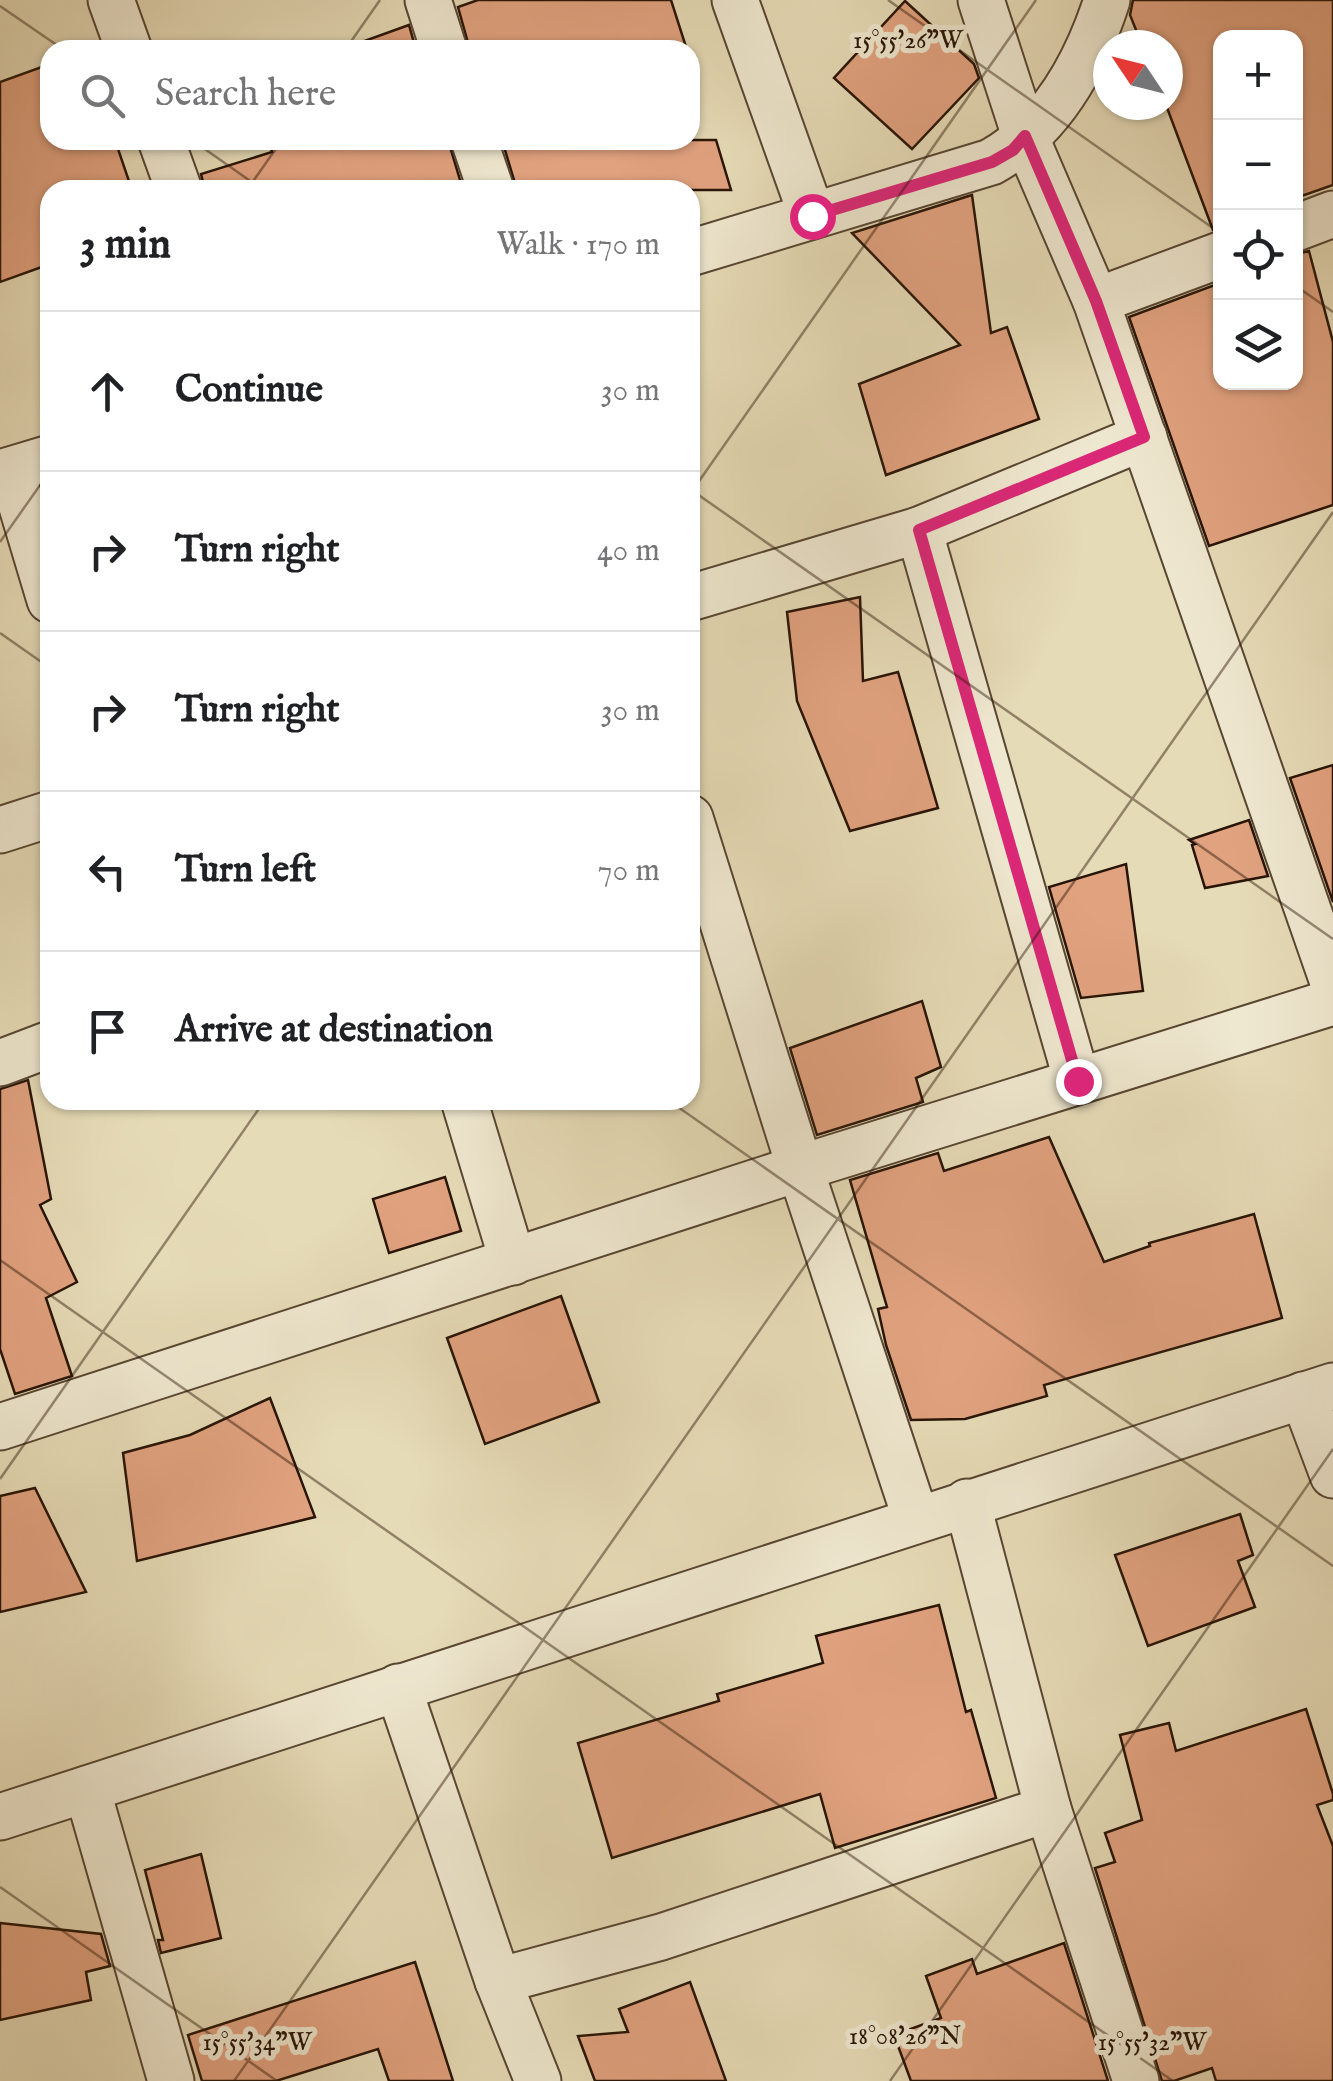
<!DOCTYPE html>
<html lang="en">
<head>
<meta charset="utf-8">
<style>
  :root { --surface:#fff; --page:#f6f6f6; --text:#202124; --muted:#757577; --line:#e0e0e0 }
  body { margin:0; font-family:"IM FELL English",serif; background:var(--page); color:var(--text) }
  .controls { position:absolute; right:30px; top:30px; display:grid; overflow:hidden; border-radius:20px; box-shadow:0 2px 8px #0004 }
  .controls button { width:90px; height:90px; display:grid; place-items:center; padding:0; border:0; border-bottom:2px solid var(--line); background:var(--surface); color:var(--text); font:50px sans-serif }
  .compass { position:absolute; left:1093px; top:30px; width:90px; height:90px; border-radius:50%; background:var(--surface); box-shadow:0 2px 8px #0004; rotate:305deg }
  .stop { position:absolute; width:30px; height:30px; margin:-22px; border:8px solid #db2777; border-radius:50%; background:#fff }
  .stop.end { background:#db2777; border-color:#fff; box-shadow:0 2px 10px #0008 }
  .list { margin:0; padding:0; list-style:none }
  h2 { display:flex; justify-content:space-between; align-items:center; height:130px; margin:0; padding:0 40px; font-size:42px }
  h2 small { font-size:32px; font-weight:400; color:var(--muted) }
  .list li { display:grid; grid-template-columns:65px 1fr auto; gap:30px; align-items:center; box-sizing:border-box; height:160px; padding:0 40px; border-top:2px solid var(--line) }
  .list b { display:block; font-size:38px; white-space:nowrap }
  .list em { font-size:32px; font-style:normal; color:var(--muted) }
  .icon { flex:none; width:55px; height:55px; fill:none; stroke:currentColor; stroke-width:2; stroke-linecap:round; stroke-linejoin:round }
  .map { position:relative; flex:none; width:1333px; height:2081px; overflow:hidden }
  .search { position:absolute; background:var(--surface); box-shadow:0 2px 8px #0004; left:40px; top:40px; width:660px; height:110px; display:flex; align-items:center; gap:25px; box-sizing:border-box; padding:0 35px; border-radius:30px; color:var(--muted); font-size:38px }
  .panel { position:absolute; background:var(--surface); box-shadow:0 2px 8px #0004; left:40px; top:180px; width:660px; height:930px; border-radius:30px }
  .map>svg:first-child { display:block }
  .building { fill:#e1a27f; stroke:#281406; stroke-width:2.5 }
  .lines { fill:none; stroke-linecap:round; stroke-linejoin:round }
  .minor-casing { stroke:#584632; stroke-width:49 }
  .minor { stroke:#efe8d0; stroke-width:45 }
  .route { stroke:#db2777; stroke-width:12 }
  .ticks { fill:none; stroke:#281406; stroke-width:2.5; stroke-opacity:0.45 }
  .ticks-label { font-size:25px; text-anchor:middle; fill:#281406; stroke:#efe8d0; stroke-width:10; stroke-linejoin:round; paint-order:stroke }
</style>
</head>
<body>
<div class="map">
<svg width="1333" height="2081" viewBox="0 0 1333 2081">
  <rect width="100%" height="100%" fill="#e6dbb7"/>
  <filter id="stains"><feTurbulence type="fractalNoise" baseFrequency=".002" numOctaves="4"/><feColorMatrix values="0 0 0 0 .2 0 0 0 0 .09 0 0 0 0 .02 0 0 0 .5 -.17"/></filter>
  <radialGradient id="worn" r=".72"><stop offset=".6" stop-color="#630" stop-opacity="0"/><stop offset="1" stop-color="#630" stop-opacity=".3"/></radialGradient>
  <g class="building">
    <polygon points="478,0 671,0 687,50 470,50 458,7"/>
    <polygon points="1133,0 1333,0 1333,185 1296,198 1296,38 1220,38 1220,229 1213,230 1166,105 1168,45 1142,45 1130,15"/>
    <polygon points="905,1 974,64 979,78 912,149 834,78"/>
    <polygon points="409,25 416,50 357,50 356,44"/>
    <polygon points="50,64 50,140 115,140 132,190 50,190 50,264 0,282 0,82"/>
    <polygon points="269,140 448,140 463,190 205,190 201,174 272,152"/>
    <polygon points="502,140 716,140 731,190 517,190"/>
    <polygon points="972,195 991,333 1007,327 1039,419 886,475 859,384 960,345 852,233"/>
    <polygon points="1309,251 1333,342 1333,505 1209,546 1129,317 1220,283 1220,382 1296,382 1296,254"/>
    <polygon points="860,597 863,681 898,672 938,808 850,831 797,701 787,612"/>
    <polygon points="1333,765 1333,902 1290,778"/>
    <polygon points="1249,820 1268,876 1205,888 1192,845 1195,844 1189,840"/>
    <polygon points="1126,864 1143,991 1081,998 1049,887"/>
    <polygon points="922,1001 941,1067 916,1078 923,1102 817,1135 790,1048"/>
    <polygon points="28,1080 51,1199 40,1205 77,1282 46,1298 72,1376 15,1394 0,1349 0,1089"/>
    <polygon points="1049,1137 1104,1262 1150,1246 1149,1243 1254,1214 1282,1318 1044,1385 1047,1396 965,1419 911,1420 886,1345 878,1309 887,1307 850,1180 938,1153 944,1171"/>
    <polygon points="445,1177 461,1231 389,1253 373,1199"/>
    <polygon points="561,1296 599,1402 485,1444 447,1338"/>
    <polygon points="270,1398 315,1517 137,1561 123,1453 190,1435"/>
    <polygon points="35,1488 86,1592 0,1612 0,1496"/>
    <polygon points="1240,1514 1253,1555 1238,1561 1255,1607 1148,1646 1115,1555"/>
    <polygon points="939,1605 966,1712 971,1710 996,1798 835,1848 820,1794 612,1858 578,1743 719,1701 717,1694 823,1663 816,1636"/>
    <polygon points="1306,1709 1333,1794 1333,1800 1317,1805 1333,1846 1333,2081 1216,2081 1212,2068 1174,2081 1162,2081 1095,1868 1115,1862 1105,1833 1142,1820 1120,1735 1169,1723 1176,1751"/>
    <polygon points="201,1854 221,1938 161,1953 158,1940 163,1940 145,1870"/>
    <polygon points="0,1923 101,1934 110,1966 86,1972 91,2000 0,2020"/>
    <polygon points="1064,1943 1108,2081 911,2081 894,2035 941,2018 926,1976 972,1959 977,1974"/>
    <polygon points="415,1962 453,2081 389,2081 378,2049 276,2081 202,2081 188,2035"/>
    <polygon points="690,1982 726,2081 595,2081 578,2036 628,2032 619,2009"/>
  </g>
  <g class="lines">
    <g class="minor-casing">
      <g id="minor">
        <polyline points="111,0 129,50"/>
        <polyline points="428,0 444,50"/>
        <polyline points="735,0 812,216"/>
        <polyline points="981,0 1025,136 1096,301 1333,982"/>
        <polyline points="161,140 179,190"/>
        <polyline points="474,140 491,190"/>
        <polyline points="1296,228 1333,214"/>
        <path d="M690,253L991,162C1052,128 1086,65 1107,0"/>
        <polyline points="1096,301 1220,255"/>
        <polyline points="11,470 50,600"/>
        <polyline points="0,473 50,458"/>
        <polyline points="919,530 1077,1081"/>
        <polyline points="690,598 919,530 1144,437"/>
        <polyline points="690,818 800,1168 916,1519"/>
        <polyline points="0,830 50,814"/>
        <polyline points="0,1063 50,1044"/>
        <polyline points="464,1100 513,1262"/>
        <polyline points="1303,1395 1333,1475"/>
        <polyline points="0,1427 800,1168 1333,1002"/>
        <polyline points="967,1502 1048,1809 1136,2081"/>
        <polyline points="398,1687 498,1981 538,2081"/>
        <polyline points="87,1789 171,2081"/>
        <polyline points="0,1817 1333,1386"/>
        <polyline points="498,1981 661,1937 1048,1809"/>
      </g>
    </g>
    <use href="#minor" class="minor"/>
  </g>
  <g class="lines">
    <polyline class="route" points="812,216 992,162 1013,150 1025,136 1096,301 1144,437 919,530 1078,1081"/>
  </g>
  <path class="ticks" d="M888,0L1220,233M0,6L64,50M345,50L380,0M192,140L263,190M247,190L282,140M1296,286L1333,312M690,489L1333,939M690,494L1036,0M0,542L50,471M0,633L50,668M668,1100L1333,1566M0,1260L1173,2081M0,1479L265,1100M0,1887L277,2081M234,2081L1333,512M890,2081L1333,1449"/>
  <g class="ticks-label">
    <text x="908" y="48">15°55'26"W</text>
    <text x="905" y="2044">18°08'26"N</text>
    <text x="257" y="2050">15°55'34"W</text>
    <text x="1152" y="2050">15°55'32"W</text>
  </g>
  <rect width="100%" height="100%" filter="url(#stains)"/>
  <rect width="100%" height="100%" fill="url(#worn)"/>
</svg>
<div class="controls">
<button>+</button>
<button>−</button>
<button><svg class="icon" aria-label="locate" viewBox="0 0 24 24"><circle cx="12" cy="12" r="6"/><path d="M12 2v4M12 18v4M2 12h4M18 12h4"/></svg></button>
<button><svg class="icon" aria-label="layers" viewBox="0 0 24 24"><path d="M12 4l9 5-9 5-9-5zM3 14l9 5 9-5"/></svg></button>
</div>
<svg class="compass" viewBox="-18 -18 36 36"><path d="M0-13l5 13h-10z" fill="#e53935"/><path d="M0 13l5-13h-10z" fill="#757577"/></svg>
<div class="stop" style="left:812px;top:216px"></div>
<div class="stop end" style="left:1078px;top:1081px"></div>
<div class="search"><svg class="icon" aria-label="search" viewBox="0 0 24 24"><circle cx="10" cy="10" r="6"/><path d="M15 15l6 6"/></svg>Search here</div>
<section class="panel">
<h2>3 min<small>Walk · 170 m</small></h2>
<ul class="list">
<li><svg class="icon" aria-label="ahead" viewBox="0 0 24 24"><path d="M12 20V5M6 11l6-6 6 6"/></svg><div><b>Continue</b></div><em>30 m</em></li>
<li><svg class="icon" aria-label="right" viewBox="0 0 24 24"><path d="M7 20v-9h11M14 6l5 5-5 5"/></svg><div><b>Turn right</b></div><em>40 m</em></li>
<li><svg class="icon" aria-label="right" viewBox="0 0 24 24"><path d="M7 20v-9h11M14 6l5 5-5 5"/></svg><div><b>Turn right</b></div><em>30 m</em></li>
<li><svg class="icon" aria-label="left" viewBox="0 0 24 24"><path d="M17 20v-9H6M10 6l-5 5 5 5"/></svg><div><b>Turn left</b></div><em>70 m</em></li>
<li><svg class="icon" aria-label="arrive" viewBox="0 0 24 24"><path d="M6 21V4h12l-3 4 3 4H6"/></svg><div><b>Arrive at destination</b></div></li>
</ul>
</section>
</div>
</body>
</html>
